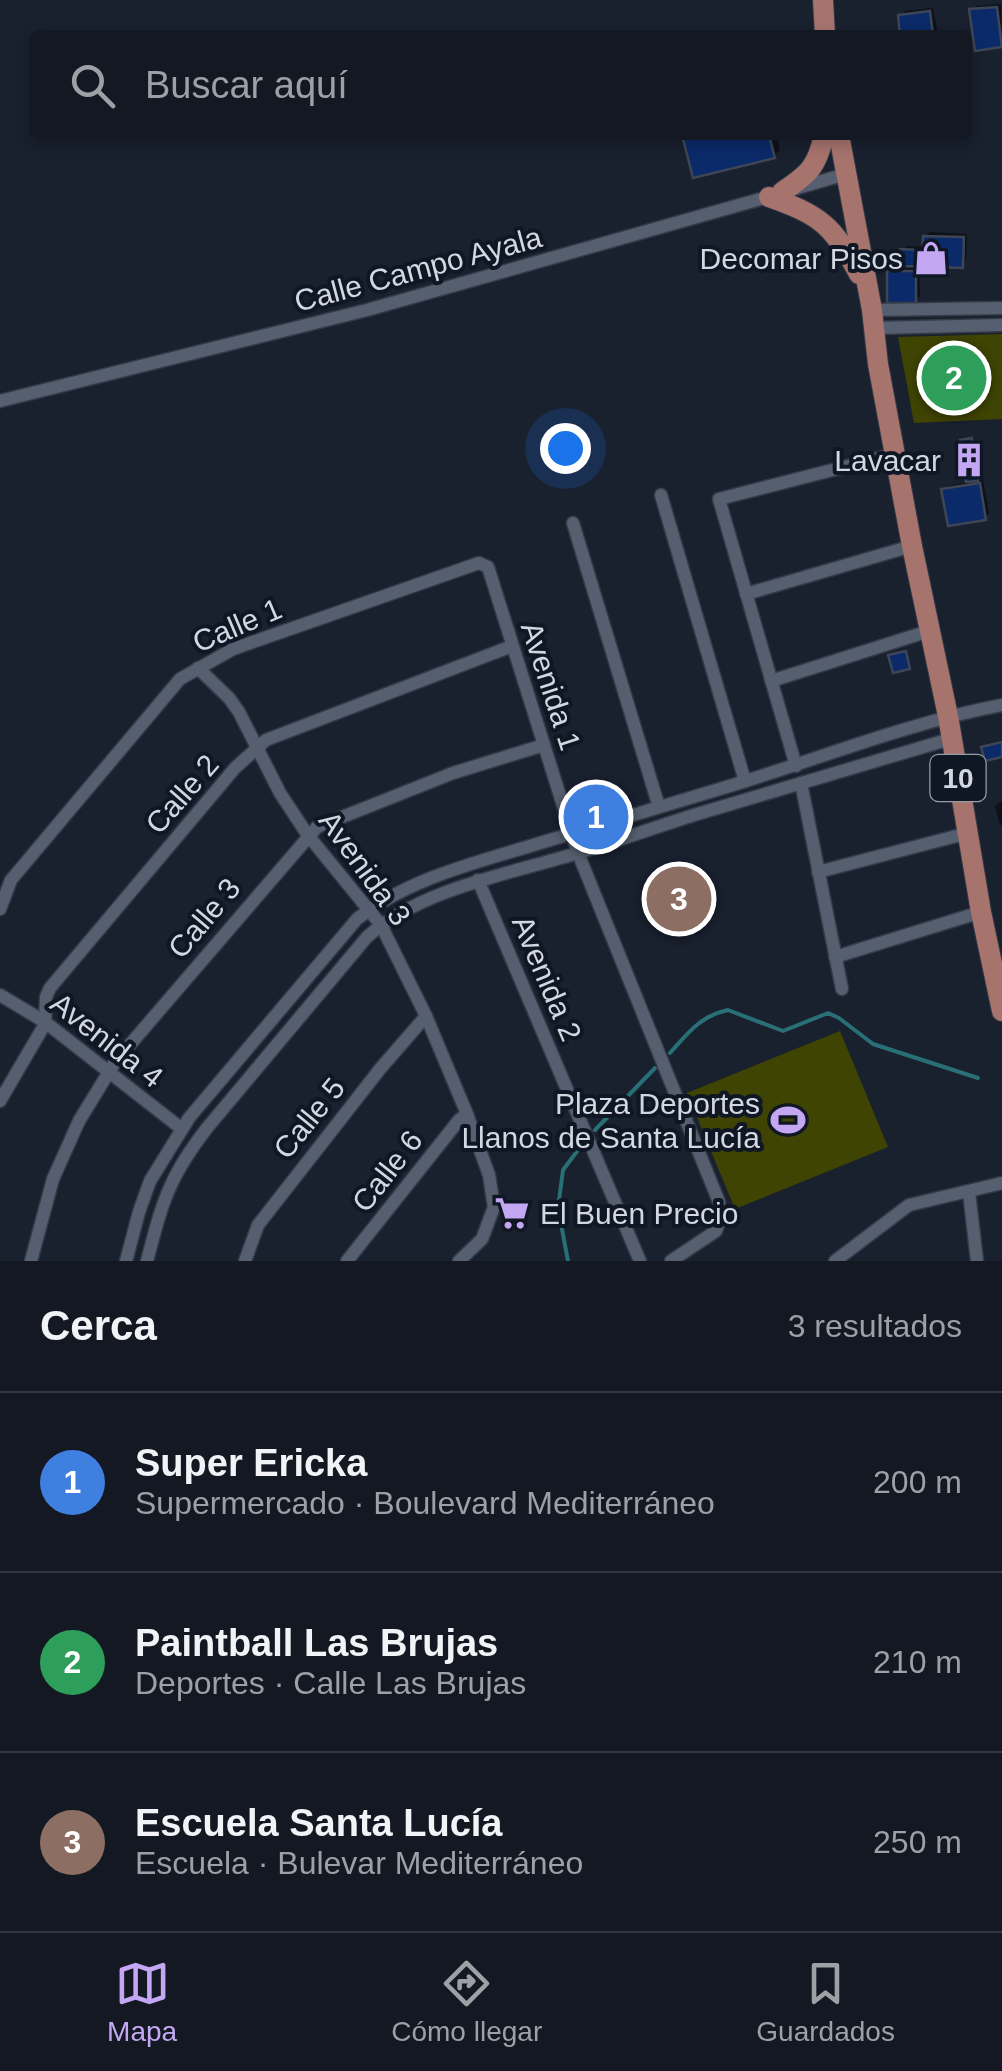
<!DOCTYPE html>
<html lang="es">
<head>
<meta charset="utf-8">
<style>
  :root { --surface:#131822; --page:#20252f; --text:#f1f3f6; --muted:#9da0a5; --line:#323740; --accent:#c3a7f2 }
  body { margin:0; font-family:Helvetica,sans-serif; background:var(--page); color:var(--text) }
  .you { position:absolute; left:565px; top:448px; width:35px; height:35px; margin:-25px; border:8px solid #fff; border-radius:50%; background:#1a73e8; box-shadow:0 0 0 15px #1a73e833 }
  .badge { display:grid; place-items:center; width:65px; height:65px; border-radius:50%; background:var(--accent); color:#fff; font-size:32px; font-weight:700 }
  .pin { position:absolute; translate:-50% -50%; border:5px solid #fff; box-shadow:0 2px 10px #0006 }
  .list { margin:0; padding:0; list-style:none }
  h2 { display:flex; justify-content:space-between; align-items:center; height:130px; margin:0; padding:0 40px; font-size:42px }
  h2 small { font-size:32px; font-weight:400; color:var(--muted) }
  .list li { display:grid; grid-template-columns:65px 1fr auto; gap:30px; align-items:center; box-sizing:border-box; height:180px; padding:0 40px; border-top:2px solid var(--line) }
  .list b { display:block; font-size:38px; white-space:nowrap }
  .list p { margin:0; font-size:32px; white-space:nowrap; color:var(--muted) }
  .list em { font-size:32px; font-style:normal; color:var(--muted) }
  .icon { flex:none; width:55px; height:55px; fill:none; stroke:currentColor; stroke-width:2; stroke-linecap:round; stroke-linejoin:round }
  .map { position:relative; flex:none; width:1002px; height:1261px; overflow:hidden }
  .search { position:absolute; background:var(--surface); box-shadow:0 5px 15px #0003; left:30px; right:30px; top:30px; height:110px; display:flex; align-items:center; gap:25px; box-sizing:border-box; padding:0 35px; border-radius:10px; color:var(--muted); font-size:38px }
  .sheet { height:670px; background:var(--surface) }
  nav { display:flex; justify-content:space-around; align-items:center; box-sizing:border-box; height:140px; border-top:2px solid var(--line); background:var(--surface); font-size:28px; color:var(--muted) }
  nav a { display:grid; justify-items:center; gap:5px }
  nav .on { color:var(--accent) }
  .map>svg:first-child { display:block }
  .green { fill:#3f4403 }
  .shadow { fill:#0007 }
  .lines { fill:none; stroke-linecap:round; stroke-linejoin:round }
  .stream { stroke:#286f76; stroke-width:4 }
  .building { fill:#0b2a69; stroke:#3e4656; stroke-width:2.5 }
  .street-casing { stroke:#353a47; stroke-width:15 }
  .primary-casing { stroke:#353a47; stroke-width:22 }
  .street { stroke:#565f6f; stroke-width:12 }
  .primary { stroke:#a7736d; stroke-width:20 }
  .labels { text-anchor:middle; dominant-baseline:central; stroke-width:8; stroke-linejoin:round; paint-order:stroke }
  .shield { fill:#101724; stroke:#989da8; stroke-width:2.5 }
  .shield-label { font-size:28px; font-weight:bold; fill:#d2d7e1 }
  .poi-label { font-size:30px; fill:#d2d7e1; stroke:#101724; text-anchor:end }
  .street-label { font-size:30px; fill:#d2d7e1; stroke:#101724 }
</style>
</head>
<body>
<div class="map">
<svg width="1002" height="1261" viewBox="0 0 1002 1261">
  <rect width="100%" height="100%" fill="#19202e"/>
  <g class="green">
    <polygon points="1002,334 1002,419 914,423 898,337"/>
    <polygon points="840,1031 888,1147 735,1209 687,1093"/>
  </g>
  <g class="shadow">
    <polygon points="1001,4 1002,45 977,48 972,10 976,6"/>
    <polygon points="933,8 938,35 902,35 901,16 905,11"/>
    <polygon points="684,135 776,135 780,150 774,156"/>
    <polygon points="930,232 967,234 966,261 962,265 919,264 920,296 915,300 889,272 893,268 902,268 902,250 907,246 925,247 925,237"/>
    <polygon points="974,437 979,476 974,481 983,480 989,513 985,518 944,490 948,486 968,482 962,440"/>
    <polygon points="1002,801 1002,825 1000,825 995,806"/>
  </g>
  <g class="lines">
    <g class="stream">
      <path d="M670,1053C688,1033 700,1016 728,1010L783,1031L828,1013L839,1018L873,1044L978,1078"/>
      <polyline points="595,1130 655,1068"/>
      <polyline points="568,1261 558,1208 563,1170 581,1146"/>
    </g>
  </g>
  <g class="building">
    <polygon points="997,7 1002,47 975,51 969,9"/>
    <polygon points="930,11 933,35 900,35 898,15"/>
    <polygon points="682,135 769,135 775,158 693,178"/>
    <polygon points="923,236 964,237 963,268 900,266 900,249 922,250"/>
    <rect x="887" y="271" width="29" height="32"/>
    <polygon points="972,438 978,481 966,482 960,440"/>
    <polygon points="980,483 986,520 948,526 941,489"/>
    <polygon points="906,651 910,669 893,673 888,655"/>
    <polygon points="1002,742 1002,757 985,761 981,747"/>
  </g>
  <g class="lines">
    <g class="street-casing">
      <g id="street">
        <polyline points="794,189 846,174"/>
        <polyline points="872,310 1002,308"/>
        <polyline points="875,328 1002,325"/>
        <polyline points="0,401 367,310 775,195"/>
        <polyline points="661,495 745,781"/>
        <polyline points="573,523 659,807"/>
        <polyline points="746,594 912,546"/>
        <polyline points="198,668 229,698 239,712 280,793 307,834 381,925 426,1016 467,1114 489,1175 494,1207 482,1239 459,1261"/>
        <polyline points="771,681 929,631"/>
        <polyline points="796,766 719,499 895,454"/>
        <polyline points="801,783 842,989"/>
        <polyline points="818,872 968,833"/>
        <polyline points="478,880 640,1261"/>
        <polyline points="0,909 11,880 180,679 233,649 479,563 488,567 578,853 719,1202 720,1219 716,1231 671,1261"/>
        <polyline points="835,957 981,912"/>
        <polyline points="0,995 45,1022 182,1129"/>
        <polyline points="0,1101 45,1024 46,997 50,988 235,768 266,740 512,646"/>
        <polyline points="969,1192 977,1261"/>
        <polyline points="31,1261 53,1179 79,1121 115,1062 317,827 453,773 544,745"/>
        <path d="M126,1261L139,1212L150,1181L189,1118L357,919C409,878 478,862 540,843C601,825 662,806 723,788C816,760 907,723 1002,705"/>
        <path d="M147,1261C154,1235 160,1208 172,1183C181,1163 194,1145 207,1128L367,937C420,889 512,873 578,853C617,841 656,827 694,815C780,790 865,764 950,739"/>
        <polyline points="245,1261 258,1225 380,1069 426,1016"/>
        <polyline points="347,1261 459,1120 467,1114"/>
        <polyline points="835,1261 909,1205 1002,1183"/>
      </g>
    </g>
    <g class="primary-casing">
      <g id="primary">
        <polyline points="823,0 825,35"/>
        <polyline points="839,135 872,310 878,364 912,546 948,716 981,912 1002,1011"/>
        <path d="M782,192C809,174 817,167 824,135"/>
        <path d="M769,197C820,215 833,225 859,274"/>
      </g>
    </g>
    <use href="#street" class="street"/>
    <use href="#primary" class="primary"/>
  </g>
  <defs>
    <g id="shop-bare" transform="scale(2.7)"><path d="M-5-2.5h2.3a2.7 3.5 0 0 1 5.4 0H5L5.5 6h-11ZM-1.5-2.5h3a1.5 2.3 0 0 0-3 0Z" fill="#c3a7f2" stroke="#101724" stroke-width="2.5" paint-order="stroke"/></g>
    <g id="building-bare" transform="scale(2.7)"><path d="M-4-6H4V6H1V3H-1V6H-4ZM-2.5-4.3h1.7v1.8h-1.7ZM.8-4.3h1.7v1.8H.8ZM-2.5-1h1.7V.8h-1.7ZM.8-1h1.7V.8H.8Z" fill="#c3a7f2" stroke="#101724" stroke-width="2.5" paint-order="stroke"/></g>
    <g id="stadium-bare" transform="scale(2.7)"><path d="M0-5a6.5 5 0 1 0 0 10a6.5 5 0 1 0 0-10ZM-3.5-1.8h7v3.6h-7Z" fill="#c3a7f2" stroke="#101724" stroke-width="2.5" paint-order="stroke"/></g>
    <g id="supermarket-bare" transform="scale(2.7)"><path d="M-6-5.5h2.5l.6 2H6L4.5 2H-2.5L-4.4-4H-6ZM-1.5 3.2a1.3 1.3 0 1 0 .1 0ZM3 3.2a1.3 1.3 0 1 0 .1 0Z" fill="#c3a7f2" stroke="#101724" stroke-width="2.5" paint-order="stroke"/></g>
  </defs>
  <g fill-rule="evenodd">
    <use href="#shop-bare" x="931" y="258"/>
    <use href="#building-bare" x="969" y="460"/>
    <use href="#stadium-bare" x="788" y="1120"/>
    <use href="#supermarket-bare" x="512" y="1213"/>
  </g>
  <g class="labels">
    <rect class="shield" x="930.5" y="755" width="55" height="46" rx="8"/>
    <g class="shield-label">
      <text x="958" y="778">10</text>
    </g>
    <g class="poi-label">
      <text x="903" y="258">Decomar Pisos</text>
      <text x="941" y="460">Lavacar</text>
      <text x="760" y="1103">Plaza Deportes<tspan x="760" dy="34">Llanos de Santa Lucía</tspan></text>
      <text x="540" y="1213" text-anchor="start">El Buen Precio</text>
    </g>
    <g class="street-label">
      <text transform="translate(418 269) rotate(-15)">Calle Campo Ayala</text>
      <text transform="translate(237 625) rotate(-23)">Calle 1</text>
      <text transform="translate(551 686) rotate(72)">Avenida 1</text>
      <text transform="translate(182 794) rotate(-49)">Calle 2</text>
      <text transform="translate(365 868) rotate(54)">Avenida 3</text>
      <text transform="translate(204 918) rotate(-50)">Calle 3</text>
      <text transform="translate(547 978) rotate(67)">Avenida 2</text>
      <text transform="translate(107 1040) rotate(38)">Avenida 4</text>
      <text transform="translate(309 1118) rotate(-51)">Calle 5</text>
      <text transform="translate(387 1171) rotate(-52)">Calle 6</text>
    </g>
  </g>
</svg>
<div class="you"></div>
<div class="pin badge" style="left:596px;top:817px;background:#3f7fe0">1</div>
<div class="pin badge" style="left:954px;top:378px;background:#2e9e5b">2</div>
<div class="pin badge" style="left:679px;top:899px;background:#8d6e63">3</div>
<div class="search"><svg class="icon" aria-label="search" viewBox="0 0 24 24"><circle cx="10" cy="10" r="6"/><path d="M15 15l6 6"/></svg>Buscar aquí</div>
</div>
<section class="sheet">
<h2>Cerca<small>3 resultados</small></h2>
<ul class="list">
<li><span class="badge" style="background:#3f7fe0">1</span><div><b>Super Ericka</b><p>Supermercado · Boulevard Mediterráneo</p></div><em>200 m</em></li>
<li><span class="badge" style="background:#2e9e5b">2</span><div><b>Paintball Las Brujas</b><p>Deportes · Calle Las Brujas</p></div><em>210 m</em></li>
<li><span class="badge" style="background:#8d6e63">3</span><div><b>Escuela Santa Lucía</b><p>Escuela · Bulevar Mediterráneo</p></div><em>250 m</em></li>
</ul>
</section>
<nav>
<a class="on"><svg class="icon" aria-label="map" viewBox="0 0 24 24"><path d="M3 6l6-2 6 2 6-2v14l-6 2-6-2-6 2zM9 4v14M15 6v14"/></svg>Mapa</a>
<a><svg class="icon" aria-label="directions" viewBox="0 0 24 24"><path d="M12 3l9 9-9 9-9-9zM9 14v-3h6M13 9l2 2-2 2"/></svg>Cómo llegar</a>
<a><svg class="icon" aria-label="saved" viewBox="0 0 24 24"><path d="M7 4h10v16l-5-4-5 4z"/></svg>Guardados</a>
</nav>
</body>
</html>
